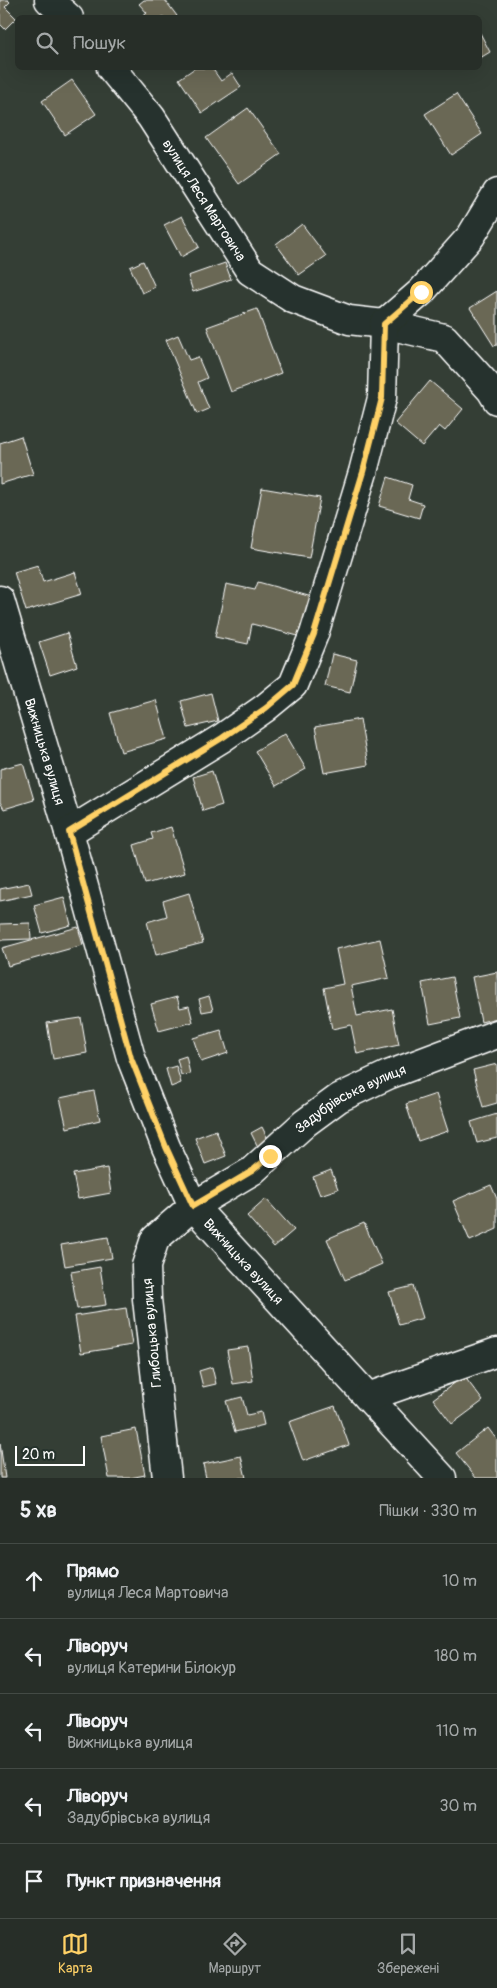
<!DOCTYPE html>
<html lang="uk">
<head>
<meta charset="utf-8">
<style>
  :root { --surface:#272e28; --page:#2f3630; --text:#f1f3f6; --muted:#a4a8a8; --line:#434a45; --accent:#ffd166 }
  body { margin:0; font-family:Pangolin,sans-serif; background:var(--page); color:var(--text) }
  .scale { position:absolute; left:15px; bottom:12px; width:70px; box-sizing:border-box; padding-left:5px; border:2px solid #fff; border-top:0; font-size:14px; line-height:18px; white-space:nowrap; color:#fff; -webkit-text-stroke:4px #26332d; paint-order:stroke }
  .stop { position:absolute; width:15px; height:15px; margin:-11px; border:4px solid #ffd166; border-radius:50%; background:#fff }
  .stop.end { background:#ffd166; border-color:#fff; box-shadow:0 1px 5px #0008 }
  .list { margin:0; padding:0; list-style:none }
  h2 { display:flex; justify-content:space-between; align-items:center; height:65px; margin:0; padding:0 20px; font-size:21px }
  h2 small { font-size:16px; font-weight:400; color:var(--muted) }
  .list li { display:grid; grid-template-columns:32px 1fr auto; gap:15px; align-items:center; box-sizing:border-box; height:75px; padding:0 20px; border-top:1px solid var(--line) }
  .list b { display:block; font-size:19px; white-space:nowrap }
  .list p { margin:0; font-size:16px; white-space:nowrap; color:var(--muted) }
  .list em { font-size:16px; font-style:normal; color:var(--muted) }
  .icon { flex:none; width:28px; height:28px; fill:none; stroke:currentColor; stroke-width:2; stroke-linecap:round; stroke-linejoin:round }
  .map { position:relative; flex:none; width:497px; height:1478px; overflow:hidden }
  .search { position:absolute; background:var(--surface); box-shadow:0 5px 20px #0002; left:15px; right:15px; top:15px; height:55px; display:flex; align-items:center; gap:12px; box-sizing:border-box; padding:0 18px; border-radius:8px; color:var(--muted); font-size:19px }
  .sheet { height:440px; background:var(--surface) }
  nav { display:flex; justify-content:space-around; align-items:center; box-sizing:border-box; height:70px; border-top:1px solid var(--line); background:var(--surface); font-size:14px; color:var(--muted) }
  nav a { display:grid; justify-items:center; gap:2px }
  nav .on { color:var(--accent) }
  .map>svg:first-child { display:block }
  .building { fill:#6a6854; stroke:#fff }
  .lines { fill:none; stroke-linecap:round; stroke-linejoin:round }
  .minor-casing { stroke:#fff; stroke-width:31 }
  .minor { stroke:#26332d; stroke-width:28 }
  .route { stroke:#ffd166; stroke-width:6 }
  .labels { text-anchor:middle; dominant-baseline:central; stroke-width:4.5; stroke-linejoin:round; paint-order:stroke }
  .street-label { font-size:14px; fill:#fff; stroke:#26332d }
</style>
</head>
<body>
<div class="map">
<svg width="497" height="1478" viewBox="0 0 497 1478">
  <rect width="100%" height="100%" fill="#343e35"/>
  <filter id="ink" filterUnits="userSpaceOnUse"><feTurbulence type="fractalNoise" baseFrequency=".02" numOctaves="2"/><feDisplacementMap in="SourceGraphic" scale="10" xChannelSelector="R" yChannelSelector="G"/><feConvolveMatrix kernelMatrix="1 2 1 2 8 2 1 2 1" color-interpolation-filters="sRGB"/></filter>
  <g filter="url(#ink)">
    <g class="building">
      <polygon points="0,0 8,0 10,2 5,7 16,18 5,29 0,24"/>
      <polygon points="144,0 165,0 177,16 175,18 141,18 147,13 139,4"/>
      <polygon points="480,33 490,52 480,58"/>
      <polygon points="195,68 212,68 221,81 232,73 241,87 202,113 179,79"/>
      <polygon points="72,80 96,114 65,135 42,101"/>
      <polygon points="456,94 482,134 451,155 425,114"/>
      <polygon points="248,108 281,154 239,184 206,138"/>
      <polygon points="182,216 199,247 181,257 164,225"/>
      <polygon points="302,224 326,256 299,275 276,244"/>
      <polygon points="143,261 155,287 142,293 130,267"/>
      <polygon points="225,263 231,279 193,292 188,276"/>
      <polygon points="497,291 497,345 494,346 470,308"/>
      <polygon points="257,309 281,373 231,392 207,327"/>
      <polygon points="178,335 189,360 198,357 207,378 198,382 209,409 197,414 166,340"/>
      <polygon points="430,381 463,409 445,431 439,426 422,446 395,423"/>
      <polygon points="21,436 33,474 0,484 0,443"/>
      <polygon points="388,477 412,485 408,499 423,504 419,518 379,506"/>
      <polygon points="262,488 320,498 309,558 251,548"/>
      <polygon points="38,565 43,582 75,572 82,594 26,611 14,572"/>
      <polygon points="258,582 312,597 302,637 252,624 248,644 215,637 226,584 255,590"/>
      <polygon points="67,633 77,666 50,675 39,642"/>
      <polygon points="332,654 357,660 350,692 325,686"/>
      <polygon points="211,693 218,721 188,728 181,701"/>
      <polygon points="156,700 167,739 121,752 110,713"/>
      <polygon points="360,719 368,765 324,773 315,727"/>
      <polygon points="285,733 306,769 276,786 255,751"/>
      <polygon points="23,763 34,800 4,809 0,802 0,769"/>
      <polygon points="212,771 222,805 203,811 193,777"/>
      <polygon points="171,827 185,873 145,884 134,845 153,839 151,833"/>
      <polygon points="29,883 32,894 0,901 0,889"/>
      <polygon points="189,893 203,943 156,955 147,922 167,916 163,901"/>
      <polygon points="64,897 71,925 42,933 34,905"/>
      <polygon points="30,923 31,939 0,940 0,924"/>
      <polygon points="78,927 83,945 8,966 2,948"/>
      <polygon points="380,939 389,978 351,986 357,1016 392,1009 399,1045 357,1054 351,1025 332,1029 324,988 343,984 336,949"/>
      <polygon points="497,972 497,1018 481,1022 472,977"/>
      <polygon points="452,977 460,1018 430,1024 422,983"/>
      <polygon points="209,996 213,1010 202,1012 199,999"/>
      <polygon points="177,997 180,1008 189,1006 193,1022 159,1031 151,1004"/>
      <polygon points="81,1018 87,1053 53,1059 47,1023"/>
      <polygon points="221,1030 228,1053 201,1062 193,1038"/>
      <polygon points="186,1056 190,1074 181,1075 177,1059"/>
      <polygon points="497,1064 497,1103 483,1107 473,1070"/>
      <polygon points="176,1066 181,1083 171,1087 166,1069"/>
      <polygon points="94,1091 100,1120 67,1128 60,1098"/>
      <polygon points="436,1094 448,1131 418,1141 406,1104"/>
      <polygon points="497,1114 497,1138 477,1143 471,1122"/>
      <polygon points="262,1127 273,1149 262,1155 251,1133"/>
      <polygon points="216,1130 226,1156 205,1164 195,1138"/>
      <polygon points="107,1168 111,1193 78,1199 73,1174"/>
      <polygon points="331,1170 338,1189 320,1195 313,1177"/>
      <polygon points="491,1185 497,1199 497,1229 470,1241 453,1201"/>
      <polygon points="266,1199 294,1230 274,1247 247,1216"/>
      <polygon points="364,1223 382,1264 345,1280 327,1239"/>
      <polygon points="108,1237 112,1258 65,1266 61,1245"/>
      <polygon points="100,1267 106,1305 77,1309 71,1272"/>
      <polygon points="413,1286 423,1318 399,1325 389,1292"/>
      <polygon points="126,1308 132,1345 81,1353 75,1316"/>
      <polygon points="248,1347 253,1381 233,1384 227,1350"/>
      <polygon points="212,1367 216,1384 203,1387 199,1371"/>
      <polygon points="464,1376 483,1401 452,1424 433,1399"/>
      <polygon points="242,1397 247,1415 261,1412 264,1425 235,1432 226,1401"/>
      <polygon points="335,1406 349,1445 303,1461 289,1422"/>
      <polygon points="488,1428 497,1440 497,1478 476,1478 456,1453"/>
      <polygon points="136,1429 145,1475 130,1478 109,1478 101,1436"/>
      <polygon points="0,1443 5,1478 0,1478"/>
      <polygon points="241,1456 246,1478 206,1478 203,1464"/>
    </g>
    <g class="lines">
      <g class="minor-casing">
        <g id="minor">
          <polyline points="49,0 69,18"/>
          <path id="s1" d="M111,68L151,117L250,271L293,299L349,320L384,324L444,338L491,390L497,400"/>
          <polyline points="384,324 421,292 471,236 497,193"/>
          <path id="s2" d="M0,600L69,832L131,1058L166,1147L193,1206L442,1478"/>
          <polyline points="69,832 222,738 265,708 293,685 314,634 363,472 382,398 384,324"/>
          <polyline points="368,1397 497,1352"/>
          <path id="s3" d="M167,1478L147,1299L146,1266L155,1239L193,1206L252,1171L305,1123L339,1098L388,1075L497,1034"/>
        </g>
      </g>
      <use href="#minor" class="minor"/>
    </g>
  </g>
  <g class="lines" filter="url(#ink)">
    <polyline class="route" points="270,1156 252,1171 193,1206 166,1147 131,1058 69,832 222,738 266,708 293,685 314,634 363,472 382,398 384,324 421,292"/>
  </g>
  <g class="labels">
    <g class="street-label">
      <text stroke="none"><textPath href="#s1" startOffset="162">вулиця Леся Мартовича</textPath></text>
      <text stroke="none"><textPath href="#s2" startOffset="158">Вижницька вулиця</textPath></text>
      <text stroke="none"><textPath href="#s3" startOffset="484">Задубрівська вулиця</textPath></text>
      <text stroke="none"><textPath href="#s2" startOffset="712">Вижницька вулиця</textPath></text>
      <text transform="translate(152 1333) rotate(-95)">Глибоцька вулиця</text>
    </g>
  </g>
</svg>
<div class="scale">20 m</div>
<div class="stop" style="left:421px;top:292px"></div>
<div class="stop end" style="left:270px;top:1156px"></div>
<div class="search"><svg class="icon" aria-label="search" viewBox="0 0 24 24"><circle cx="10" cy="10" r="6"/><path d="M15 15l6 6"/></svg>Пошук</div>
</div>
<section class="sheet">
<h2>5 хв<small>Пішки · 330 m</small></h2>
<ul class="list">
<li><svg class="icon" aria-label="ahead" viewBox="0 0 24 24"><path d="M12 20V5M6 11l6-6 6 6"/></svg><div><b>Прямо</b><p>вулиця Леся Мартовича</p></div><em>10 m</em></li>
<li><svg class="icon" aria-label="left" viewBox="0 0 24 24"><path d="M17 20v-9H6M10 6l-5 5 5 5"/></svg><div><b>Ліворуч</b><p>вулиця Катерини Білокур</p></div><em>180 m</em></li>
<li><svg class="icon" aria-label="left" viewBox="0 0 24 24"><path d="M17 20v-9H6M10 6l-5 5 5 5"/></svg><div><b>Ліворуч</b><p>Вижницька вулиця</p></div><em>110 m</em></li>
<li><svg class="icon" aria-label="left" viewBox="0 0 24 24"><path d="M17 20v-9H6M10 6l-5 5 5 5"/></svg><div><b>Ліворуч</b><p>Задубрівська вулиця</p></div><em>30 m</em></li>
<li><svg class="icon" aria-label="arrive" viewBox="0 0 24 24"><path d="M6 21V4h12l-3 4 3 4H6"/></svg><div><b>Пункт призначення</b></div></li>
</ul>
</section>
<nav>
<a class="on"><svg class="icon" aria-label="map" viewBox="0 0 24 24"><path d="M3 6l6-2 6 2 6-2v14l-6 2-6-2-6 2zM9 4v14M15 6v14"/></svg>Карта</a>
<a><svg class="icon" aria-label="directions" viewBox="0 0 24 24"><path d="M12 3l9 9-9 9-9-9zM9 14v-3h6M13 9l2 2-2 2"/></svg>Маршрут</a>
<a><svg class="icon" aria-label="saved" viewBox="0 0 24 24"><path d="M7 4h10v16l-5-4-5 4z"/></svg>Збережені</a>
</nav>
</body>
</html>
